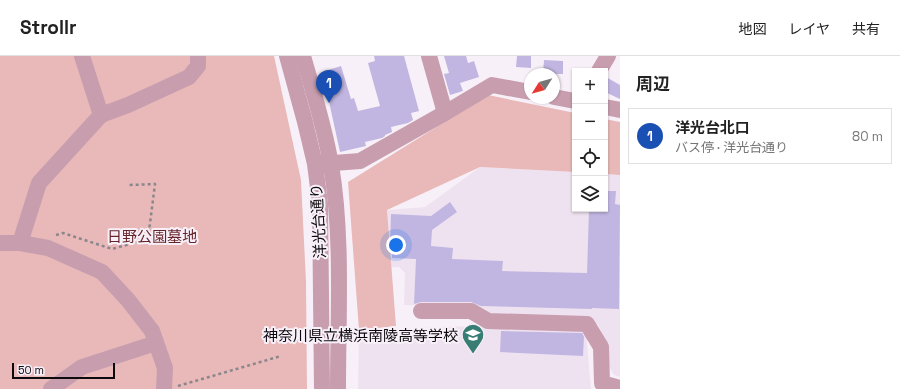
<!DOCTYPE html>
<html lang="ja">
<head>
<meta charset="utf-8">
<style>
  :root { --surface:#fff; --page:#f6f6f6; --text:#222; --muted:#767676; --line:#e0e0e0; --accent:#0b8043 }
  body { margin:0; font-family:"Space Grotesk","Noto Sans JP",sans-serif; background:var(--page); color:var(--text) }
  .controls { position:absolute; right:12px; top:12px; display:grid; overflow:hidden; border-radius:0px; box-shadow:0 1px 3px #0004 }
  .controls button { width:36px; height:36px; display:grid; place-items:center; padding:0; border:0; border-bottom:1px solid var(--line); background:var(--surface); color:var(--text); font:20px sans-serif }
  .compass { position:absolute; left:524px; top:12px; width:36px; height:36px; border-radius:50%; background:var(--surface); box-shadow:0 1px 3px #0004; rotate:233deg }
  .scale { position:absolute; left:12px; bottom:10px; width:103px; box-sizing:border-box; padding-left:4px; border:2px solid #0d0a0d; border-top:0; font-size:11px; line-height:14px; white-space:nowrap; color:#0d0a0d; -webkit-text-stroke:3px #f8f0f8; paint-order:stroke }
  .you { position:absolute; left:396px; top:189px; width:14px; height:14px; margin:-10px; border:3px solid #fff; border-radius:50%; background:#1a73e8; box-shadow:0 0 0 6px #1a73e833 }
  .badge { display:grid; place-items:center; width:26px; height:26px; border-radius:50%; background:var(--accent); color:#fff; font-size:13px; font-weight:700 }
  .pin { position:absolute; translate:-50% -33px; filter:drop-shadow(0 1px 2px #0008) }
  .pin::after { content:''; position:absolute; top:21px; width:14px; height:12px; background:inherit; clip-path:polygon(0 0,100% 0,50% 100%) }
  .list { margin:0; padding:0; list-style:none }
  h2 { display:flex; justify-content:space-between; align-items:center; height:52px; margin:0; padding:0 16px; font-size:17px }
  h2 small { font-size:13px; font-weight:400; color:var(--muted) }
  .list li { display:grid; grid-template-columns:26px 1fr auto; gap:12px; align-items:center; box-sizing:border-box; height:56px; margin:0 8px 8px; padding:0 8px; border:1px solid var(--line); border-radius:0px }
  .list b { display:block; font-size:15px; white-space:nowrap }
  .list p { margin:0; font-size:13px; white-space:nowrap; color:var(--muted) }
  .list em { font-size:13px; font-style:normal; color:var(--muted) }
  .icon { flex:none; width:22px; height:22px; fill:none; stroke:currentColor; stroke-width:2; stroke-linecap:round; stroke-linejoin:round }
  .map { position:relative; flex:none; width:620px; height:333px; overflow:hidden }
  header { display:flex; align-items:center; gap:24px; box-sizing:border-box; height:56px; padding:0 20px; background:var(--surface); border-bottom:1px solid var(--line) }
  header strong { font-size:19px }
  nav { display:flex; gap:22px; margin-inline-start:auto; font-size:14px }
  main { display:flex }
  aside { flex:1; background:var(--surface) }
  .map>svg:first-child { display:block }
  .built { fill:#efe2f0 }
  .green { fill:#e8b9b8 }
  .building { fill:#c1b6e1 }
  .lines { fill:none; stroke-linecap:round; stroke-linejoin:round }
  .path { stroke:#8b868b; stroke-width:2.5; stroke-dasharray:3 3; stroke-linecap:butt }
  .minor { stroke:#c89eaf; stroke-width:16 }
  .labels { text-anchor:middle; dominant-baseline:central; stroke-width:4; stroke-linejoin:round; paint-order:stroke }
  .street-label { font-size:15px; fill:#0d0a0d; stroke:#f8f0f8 }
  .park-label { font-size:15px; fill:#652629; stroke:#f8f0f8 }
  .poi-label { font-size:15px; fill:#0d0a0d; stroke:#f8f0f8; text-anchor:end }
</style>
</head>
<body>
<header>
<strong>Strollr</strong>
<nav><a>地図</a><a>レイヤ</a><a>共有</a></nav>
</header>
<main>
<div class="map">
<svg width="620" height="333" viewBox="0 0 620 333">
  <rect width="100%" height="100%" fill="#f8f0f8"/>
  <g class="built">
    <polygon points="480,111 575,116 575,153 605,153 605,118 620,119 620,321 614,319 608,309 605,283 598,269 588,261 481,258 471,252 404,249 405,217 399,211 391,211 387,154 425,151"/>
    <polygon points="476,270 586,275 591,333 358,333 359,274"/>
  </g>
  <g class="green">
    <polygon points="0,0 274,0 301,124 306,226 307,333 0,333"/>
    <polygon points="488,39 575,57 575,116 480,111 387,154 396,270 359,274 348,126"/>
    <polygon points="605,63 620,66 620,119 605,118"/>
  </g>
  <g class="building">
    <polygon points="374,0 404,0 419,55 411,57 413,64 408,67 391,71 392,76 385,79 385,80 382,82 365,86 366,90 340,96 328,41 331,40 330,37 331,37 325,15 341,10 351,43 354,42 358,55 380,50 368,7 375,5"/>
    <polygon points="444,0 466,0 468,7 474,5 479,21 460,27 463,35 450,39 444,18 449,17"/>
    <polygon points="517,0 531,0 531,12 516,11"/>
    <polygon points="544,4 563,5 563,18 543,18"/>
    <polygon points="606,21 620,29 620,43 605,36"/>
    <polygon points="605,135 616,135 615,148 620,149 619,253 592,252 592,253 481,250 471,246 421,246 414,248 416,203 392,202 392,190 390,190 391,158 431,160 450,146 457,156 432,174 431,190 453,192 452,203 503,205 502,215 587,217 589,153 605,153"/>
    <polygon points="501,275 582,277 584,281 583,300 500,296"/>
  </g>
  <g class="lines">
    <g class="path">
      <polyline points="56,179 63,177 112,193 148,183 155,128 129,129"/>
      <polyline points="178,330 281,300"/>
    </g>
    <g class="minor">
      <polyline points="287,0 305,66 315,108 320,148 322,333"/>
      <path d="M303,0C313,35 325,72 331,109C343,180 338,260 338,333"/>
      <polyline points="429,0 445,57"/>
      <polyline points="599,15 608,0"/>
      <polyline points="554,41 575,45"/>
      <polyline points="605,51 620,54"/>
      <polyline points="101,59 128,49 189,21 198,10 198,0"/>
      <polyline points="321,108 360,105 445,57 492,29 530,36"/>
      <polyline points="0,187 20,187 48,192 102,216 128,244 152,275 165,312 164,333"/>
      <polyline points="20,187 39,127 101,59 82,0"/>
      <polyline points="421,255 471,255 488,265 587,268 601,291 602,327 620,332"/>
      <polyline points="51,333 82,311 156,287"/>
    </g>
  </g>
  <defs>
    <g id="school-pin" transform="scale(1.15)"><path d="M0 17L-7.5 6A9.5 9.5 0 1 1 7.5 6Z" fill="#377d74" stroke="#f8f0f8"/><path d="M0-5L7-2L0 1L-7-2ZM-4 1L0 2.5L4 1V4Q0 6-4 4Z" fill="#fff"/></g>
  </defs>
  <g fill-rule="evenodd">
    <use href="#school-pin" x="473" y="279"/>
  </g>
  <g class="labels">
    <g class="street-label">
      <text transform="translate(318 165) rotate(-93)">洋光台通り</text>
    </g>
    <g class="park-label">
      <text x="152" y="180">日野公園墓地</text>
    </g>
    <g class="poi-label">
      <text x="458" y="279">神奈川県立横浜南陵高等学校</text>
    </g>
  </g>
</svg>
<div class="controls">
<button>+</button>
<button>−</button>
<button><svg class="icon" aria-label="locate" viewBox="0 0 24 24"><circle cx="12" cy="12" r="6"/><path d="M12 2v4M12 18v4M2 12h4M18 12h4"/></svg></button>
<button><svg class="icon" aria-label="layers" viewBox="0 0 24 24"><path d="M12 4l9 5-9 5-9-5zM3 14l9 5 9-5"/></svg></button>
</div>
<svg class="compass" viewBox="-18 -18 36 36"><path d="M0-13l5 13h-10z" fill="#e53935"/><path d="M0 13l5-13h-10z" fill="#767676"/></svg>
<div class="scale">50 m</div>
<div class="you"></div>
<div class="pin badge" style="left:329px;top:47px;background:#1a4fb4">1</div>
</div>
<aside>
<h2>周辺<small></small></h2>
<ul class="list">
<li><span class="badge" style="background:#1a4fb4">1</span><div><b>洋光台北口</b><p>バス停 · 洋光台通り</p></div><em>80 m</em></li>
</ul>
</aside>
</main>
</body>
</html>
